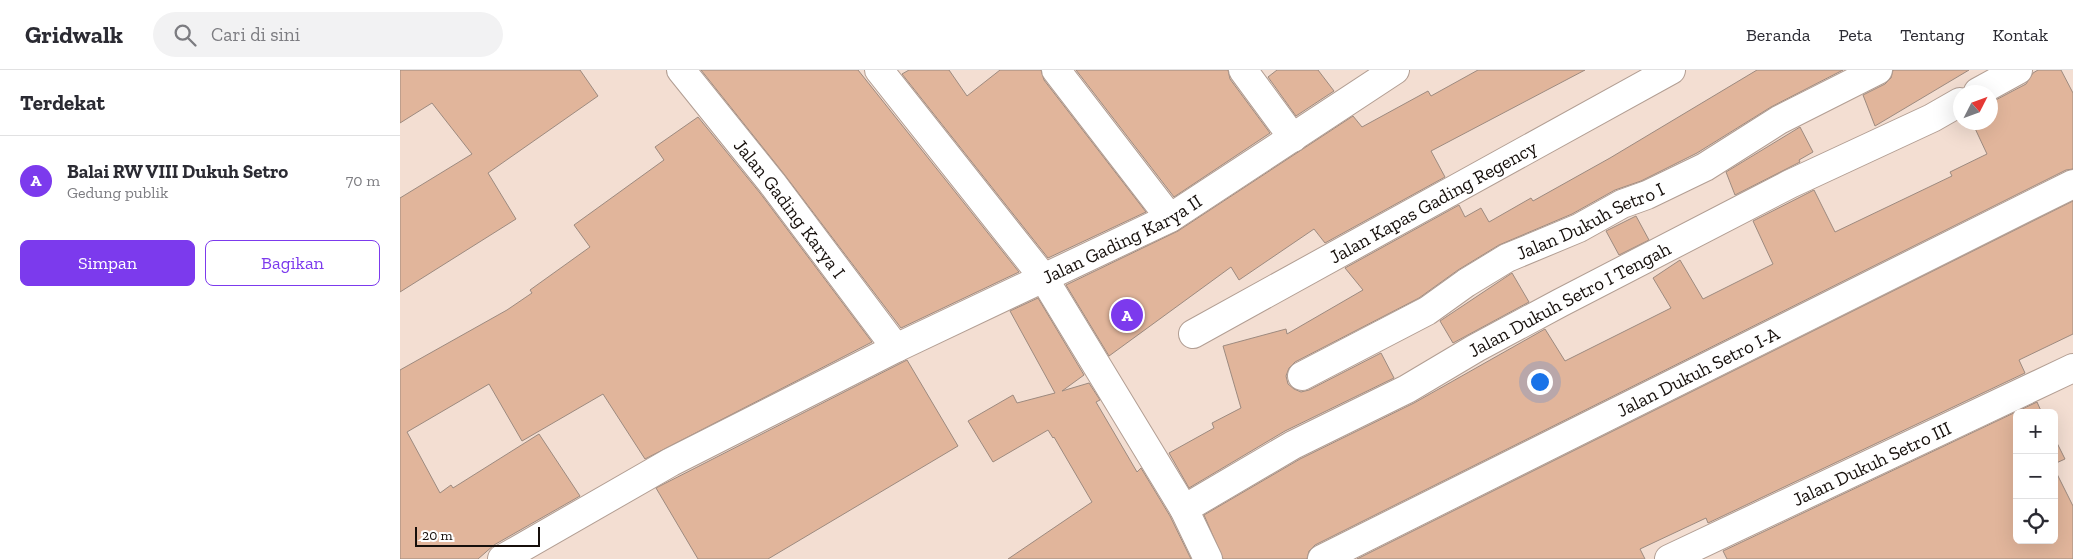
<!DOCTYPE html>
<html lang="id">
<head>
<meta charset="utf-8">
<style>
  :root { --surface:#fff; --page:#f2f2f3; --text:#2b2b33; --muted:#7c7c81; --line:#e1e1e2; --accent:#7c3aed }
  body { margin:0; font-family:"Zilla Slab",serif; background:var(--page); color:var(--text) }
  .controls { position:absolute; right:15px; bottom:15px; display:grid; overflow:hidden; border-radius:8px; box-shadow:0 5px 20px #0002 }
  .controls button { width:45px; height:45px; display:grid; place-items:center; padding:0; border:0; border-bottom:1px solid var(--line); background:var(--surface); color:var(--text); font:25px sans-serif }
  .compass { position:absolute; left:1553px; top:15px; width:45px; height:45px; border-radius:50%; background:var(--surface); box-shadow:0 5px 20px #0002; rotate:48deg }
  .scale { position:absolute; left:15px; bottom:12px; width:125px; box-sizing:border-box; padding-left:5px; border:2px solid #160f0b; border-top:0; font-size:14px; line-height:18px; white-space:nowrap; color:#160f0b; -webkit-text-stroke:4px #fff; paint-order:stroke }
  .you { position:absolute; left:1139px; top:311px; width:18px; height:18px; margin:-12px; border:4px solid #fff; border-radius:50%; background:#1a73e8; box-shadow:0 0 0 8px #1a73e833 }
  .badge { display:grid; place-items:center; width:32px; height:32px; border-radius:50%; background:var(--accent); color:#fff; font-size:16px; font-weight:700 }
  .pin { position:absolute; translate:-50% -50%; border:2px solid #fff; box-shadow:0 1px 5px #0006 }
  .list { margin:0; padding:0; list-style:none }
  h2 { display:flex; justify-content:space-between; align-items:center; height:65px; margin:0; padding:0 20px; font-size:21px }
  h2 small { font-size:16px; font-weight:400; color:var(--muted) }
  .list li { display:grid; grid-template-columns:32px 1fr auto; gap:15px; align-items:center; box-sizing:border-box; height:90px; padding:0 20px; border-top:1px solid var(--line) }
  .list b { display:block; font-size:19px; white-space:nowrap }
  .list p { margin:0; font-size:16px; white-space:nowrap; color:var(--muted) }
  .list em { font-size:16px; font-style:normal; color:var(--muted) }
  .actions { display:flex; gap:10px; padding:15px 20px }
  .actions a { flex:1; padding:11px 0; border:1px solid var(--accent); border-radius:8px; text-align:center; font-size:18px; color:var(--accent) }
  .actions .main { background:var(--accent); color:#fff }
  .icon { flex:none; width:28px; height:28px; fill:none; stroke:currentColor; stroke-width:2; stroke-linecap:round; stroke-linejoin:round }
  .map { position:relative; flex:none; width:1673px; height:489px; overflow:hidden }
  header { display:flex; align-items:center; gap:30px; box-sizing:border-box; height:70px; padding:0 25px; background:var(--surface); border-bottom:1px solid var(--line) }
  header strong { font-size:24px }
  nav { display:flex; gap:28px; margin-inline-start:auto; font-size:18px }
  .search { width:350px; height:45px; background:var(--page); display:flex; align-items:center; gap:12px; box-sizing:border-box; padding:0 18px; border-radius:28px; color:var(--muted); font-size:19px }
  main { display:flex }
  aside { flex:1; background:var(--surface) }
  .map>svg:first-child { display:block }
  .building { fill:#e1b59b; stroke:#9d8a7f }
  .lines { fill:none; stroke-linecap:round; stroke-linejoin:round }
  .street-casing { stroke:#b29e93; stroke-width:30 }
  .street { stroke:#fff; stroke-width:28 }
  .labels { text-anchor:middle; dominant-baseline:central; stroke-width:4; stroke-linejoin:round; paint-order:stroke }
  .street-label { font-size:19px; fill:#160f0b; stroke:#fff }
</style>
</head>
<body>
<header>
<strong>Gridwalk</strong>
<div class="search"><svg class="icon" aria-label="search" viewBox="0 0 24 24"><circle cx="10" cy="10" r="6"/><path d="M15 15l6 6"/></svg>Cari di sini</div>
<nav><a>Beranda</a><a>Peta</a><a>Tentang</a><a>Kontak</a></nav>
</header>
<main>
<aside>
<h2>Terdekat<small></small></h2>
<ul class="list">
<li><span class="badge">A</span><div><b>Balai RW VIII Dukuh Setro</b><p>Gedung publik</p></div><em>70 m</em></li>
</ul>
<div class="actions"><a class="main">Simpan</a><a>Bagikan</a></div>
</aside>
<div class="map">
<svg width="1673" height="489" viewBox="0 0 1673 489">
  <rect width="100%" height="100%" fill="#f3ded2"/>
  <g class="building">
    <polygon points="0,0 180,0 198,26 88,103 116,149 0,222 0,128 72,84 32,33 0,53"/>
    <polygon points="301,0 458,0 619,202 501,258 384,104"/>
    <polygon points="509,0 549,0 567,26 600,0 641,0 644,10 746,142 648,188 502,4"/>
    <polygon points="676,0 828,0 830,9 870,63 774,127"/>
    <polygon points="877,0 918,0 934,21 896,46 868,7"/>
    <polygon points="1078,0 1185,0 1031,81 1045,107 925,173 914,159 839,210 831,197 709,286 666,215 778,161 953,46 962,57 1028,21 1031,26"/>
    <polygon points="1357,0 1443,0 1371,37 1297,83 1241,111 1215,120 1172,144 1099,175 1058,200 1019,228 895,292 889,298 886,306 888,314 894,319 901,322 909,320 981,283 994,308 885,361 789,418 769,383 814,358 812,353 841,338 823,276 886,259 887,264 963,220 945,198 1059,135 1065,147 1081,138 1089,152 1131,128 1133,131 1210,88"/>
    <polygon points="1493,0 1569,0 1475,56 1463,25 1485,14 1491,8"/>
    <polygon points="1638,0 1661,0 1673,23 1673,99 1666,100 915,475 909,481 907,489 823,489 804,445 900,389 1014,333 1145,259 1165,291 1271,238 1253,208 1280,190 1303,229 1373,194 1353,151 1414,120 1435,162 1552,106 1550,102 1587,84 1572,52 1590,52 1590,33 1626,14 1633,3"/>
    <polygon points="298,47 360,123 472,272 245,389 203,324 122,371 89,314 7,362 40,423 51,415 53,418 139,364 180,426 94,475 78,489 0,489 0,300 107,240 132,223 130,220 190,177 174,155 264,90 255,77"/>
    <polygon points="1400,57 1413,82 1399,90 1400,92 1335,125 1326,102"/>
    <polygon points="1673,131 1673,264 1619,290 1625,303 1308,453 1306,448 1240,479 1245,489 957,489"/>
    <polygon points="1236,146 1249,170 1219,185 1206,161"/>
    <polygon points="1112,203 1129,232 1053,273 1040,251"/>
    <polygon points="638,228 684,305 662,321 689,313 700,330 696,332 737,402 741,398 770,446 791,489 608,489 692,432 654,367 653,368 648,360 593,392 568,351 613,325 617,333 655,323 610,241"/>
    <polygon points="507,290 558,376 368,489 298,489 256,418"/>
    <polygon points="1637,332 1642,343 1617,343 1617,470 1654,470 1654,398 1673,436 1673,489 1327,489 1323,481"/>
    <polygon points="1654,367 1665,389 1654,394"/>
  </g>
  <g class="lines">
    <g class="street-casing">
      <g id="street">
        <path id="s1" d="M281,0L372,113L496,278"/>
        <polyline points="479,0 643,207 784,439 808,489"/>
        <polyline points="656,0 770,148"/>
        <polyline points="843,0 893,68"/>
        <polyline points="1578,22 1618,0"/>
        <path id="s2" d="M793,264L1271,0"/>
        <path id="s3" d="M902,306L1027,241L1066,213L1107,188L1179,158L1222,134L1247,125L1305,97L1379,50L1478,0"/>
        <path id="s4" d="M784,439L893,375L1007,319L1076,278L1160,233L1390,114L1532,48L1560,32"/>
        <path id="s5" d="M102,489L271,392L496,278L770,148L995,0"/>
        <path id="s6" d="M922,489L1673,114"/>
        <path id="s7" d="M1269,489L1673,298"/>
      </g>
    </g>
    <use href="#street" class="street"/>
  </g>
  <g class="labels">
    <g class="street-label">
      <text stroke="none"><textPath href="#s2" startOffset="274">Jalan Kapas Gading Regency</textPath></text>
      <text stroke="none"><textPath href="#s1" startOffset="176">Jalan Gading Karya I</textPath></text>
      <text stroke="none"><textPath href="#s3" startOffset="328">Jalan Dukuh Setro I</textPath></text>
      <text stroke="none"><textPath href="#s5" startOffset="698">Jalan Gading Karya II</textPath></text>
      <text stroke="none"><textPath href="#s4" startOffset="439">Jalan Dukuh Setro I Tengah</textPath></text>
      <text stroke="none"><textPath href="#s6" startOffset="420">Jalan Dukuh Setro I-A</textPath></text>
      <text stroke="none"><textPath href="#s7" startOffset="224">Jalan Dukuh Setro III</textPath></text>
    </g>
  </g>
</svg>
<div class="controls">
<button>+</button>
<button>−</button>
<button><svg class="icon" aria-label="locate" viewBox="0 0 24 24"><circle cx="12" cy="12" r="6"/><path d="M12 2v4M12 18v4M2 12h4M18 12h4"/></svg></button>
</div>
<svg class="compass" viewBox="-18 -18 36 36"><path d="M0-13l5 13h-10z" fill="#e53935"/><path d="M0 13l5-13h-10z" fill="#7c7c81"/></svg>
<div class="scale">20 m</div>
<div class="you"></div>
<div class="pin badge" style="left:727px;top:245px">A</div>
</div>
</main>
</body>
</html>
